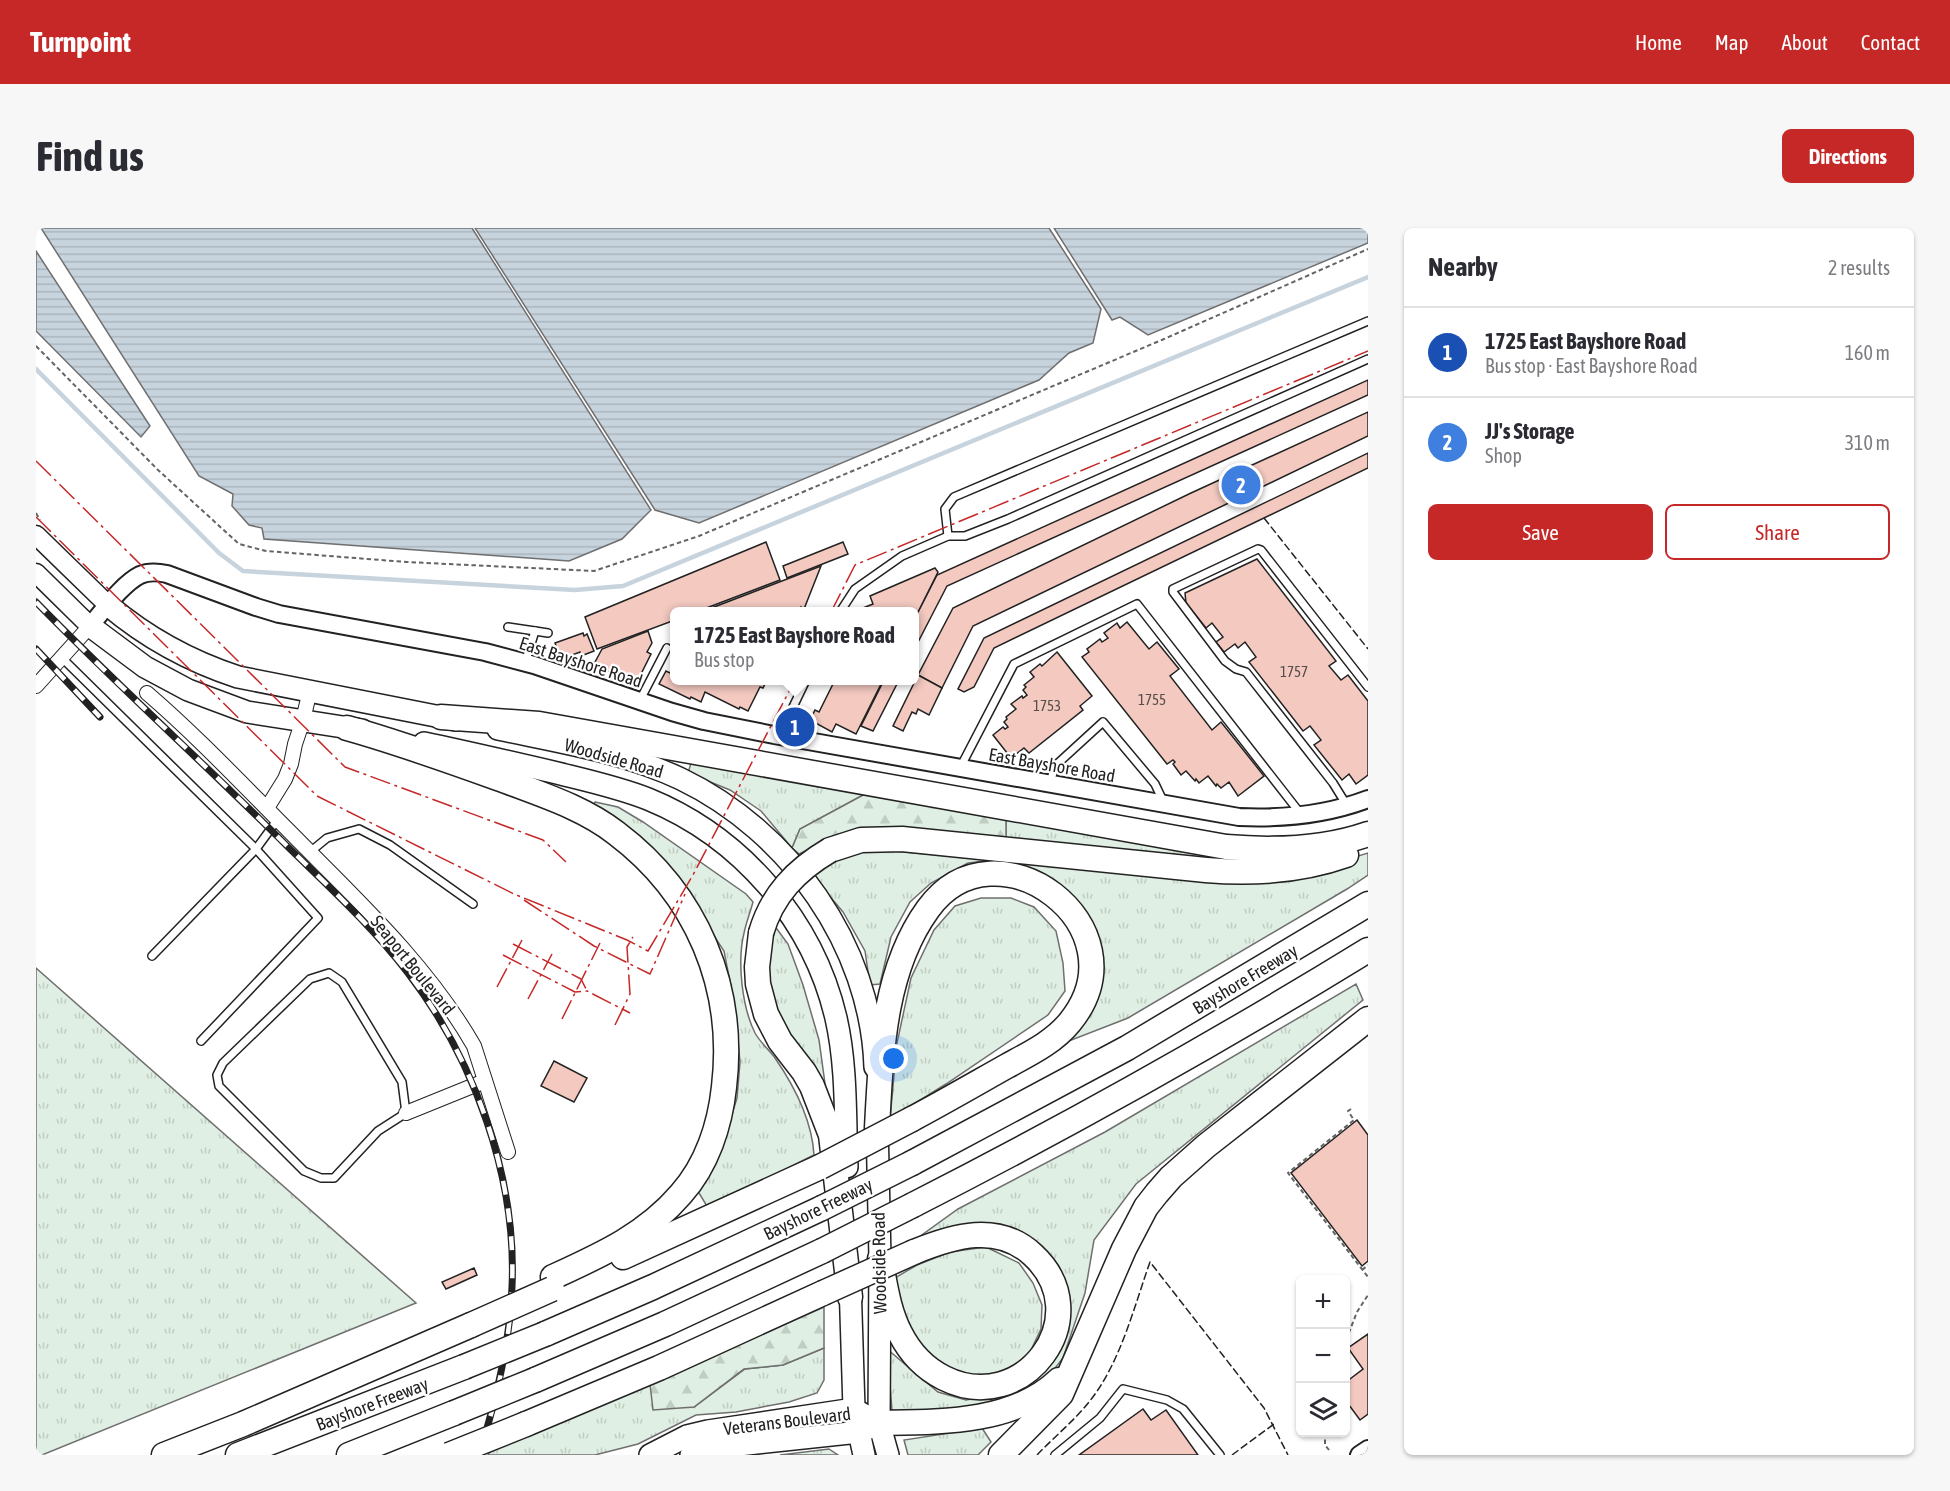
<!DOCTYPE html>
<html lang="en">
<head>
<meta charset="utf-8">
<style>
  :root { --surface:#fff; --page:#f7f7f7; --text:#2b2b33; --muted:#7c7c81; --line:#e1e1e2; --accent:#c62828 }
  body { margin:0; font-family:"Asap Condensed",sans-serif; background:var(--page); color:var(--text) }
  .controls { position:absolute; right:18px; bottom:18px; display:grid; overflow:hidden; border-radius:9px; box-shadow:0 2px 4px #0004 }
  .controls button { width:54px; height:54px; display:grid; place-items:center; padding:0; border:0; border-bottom:2px solid var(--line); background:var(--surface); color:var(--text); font:30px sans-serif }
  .you { position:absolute; left:858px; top:831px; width:21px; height:21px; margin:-15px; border:4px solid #fff; border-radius:50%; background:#1a73e8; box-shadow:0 0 0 9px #1a73e833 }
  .badge { display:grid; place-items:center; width:39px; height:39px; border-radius:50%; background:var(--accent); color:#fff; font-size:20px; font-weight:700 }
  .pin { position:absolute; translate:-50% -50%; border:3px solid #fff; box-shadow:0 2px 6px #0006 }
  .popup { position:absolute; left:634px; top:379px; width:249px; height:78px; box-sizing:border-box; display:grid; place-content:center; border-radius:9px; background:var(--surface); filter:drop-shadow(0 2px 4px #0005); font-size:20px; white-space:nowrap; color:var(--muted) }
  .popup b { font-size:22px; color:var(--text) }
  .popup::after { content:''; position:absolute; left:50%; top:100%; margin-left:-12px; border:12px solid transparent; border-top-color:var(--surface) }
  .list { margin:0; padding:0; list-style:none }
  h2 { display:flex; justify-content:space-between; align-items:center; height:78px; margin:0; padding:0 24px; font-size:26px }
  h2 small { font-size:20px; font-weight:400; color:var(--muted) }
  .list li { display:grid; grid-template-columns:39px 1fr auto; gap:18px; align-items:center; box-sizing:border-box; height:90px; padding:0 24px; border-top:2px solid var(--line) }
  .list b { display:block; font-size:22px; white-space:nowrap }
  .list p { margin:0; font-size:20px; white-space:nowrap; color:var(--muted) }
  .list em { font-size:20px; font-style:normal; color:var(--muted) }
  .actions { display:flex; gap:12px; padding:18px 24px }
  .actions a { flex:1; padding:14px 0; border:2px solid var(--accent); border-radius:9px; text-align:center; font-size:21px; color:var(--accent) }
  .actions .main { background:var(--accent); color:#fff }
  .icon { flex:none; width:33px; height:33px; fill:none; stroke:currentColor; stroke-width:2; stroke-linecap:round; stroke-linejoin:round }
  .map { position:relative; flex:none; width:1332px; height:1227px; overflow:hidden; border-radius:9px }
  header { display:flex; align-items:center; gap:36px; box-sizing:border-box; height:84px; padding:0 30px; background:var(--accent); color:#fff }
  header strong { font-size:28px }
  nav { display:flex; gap:33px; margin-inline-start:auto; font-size:21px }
  .intro { display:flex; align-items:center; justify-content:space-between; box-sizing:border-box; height:144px; padding:0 36px }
  h1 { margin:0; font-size:42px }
  .button { padding:15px 27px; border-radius:9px; background:var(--accent); color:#fff; font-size:21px; font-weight:700 }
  main { display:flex; gap:36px; padding:0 36px }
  aside { flex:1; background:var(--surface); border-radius:9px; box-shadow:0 2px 4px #0004 }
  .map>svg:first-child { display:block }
  .grass { fill:url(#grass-tufts); stroke:#6f6f6f; stroke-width:1.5 }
  .forest { fill:url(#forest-firs); stroke:#6f6f6f; stroke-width:1.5 }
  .water { fill:url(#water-rules); stroke:#6f6f6f; stroke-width:1.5 }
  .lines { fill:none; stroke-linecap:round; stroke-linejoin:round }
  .stream { stroke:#c7d3dd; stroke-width:4.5 }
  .building { fill:#f3c9c0; stroke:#222; stroke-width:1.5 }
  .service-casing { stroke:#222; stroke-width:10 }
  .minor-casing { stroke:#222; stroke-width:16 }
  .tertiary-casing { stroke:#222; stroke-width:20 }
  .secondary-casing { stroke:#222; stroke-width:21 }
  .primary-casing { stroke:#222; stroke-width:24 }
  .trunk-casing { stroke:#222; stroke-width:24 }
  .motorway-casing { stroke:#222; stroke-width:27 }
  .path { stroke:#646464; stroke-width:2; stroke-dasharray:4.5 3; stroke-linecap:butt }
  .service { stroke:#fff; stroke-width:7 }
  .minor { stroke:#fff; stroke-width:14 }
  .tertiary { stroke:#fff; stroke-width:16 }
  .secondary { stroke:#fff; stroke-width:18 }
  .primary { stroke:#fff; stroke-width:21 }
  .trunk { stroke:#fff; stroke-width:21 }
  .motorway { stroke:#fff; stroke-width:24 }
  .rail-casing { stroke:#222; stroke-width:7 }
  .rail { stroke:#fff; stroke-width:4.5; stroke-dasharray:14; stroke-linecap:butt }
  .motorway-bridge-casing { stroke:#222; stroke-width:27; stroke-linecap:butt }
  .motorway-bridge { stroke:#fff; stroke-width:24 }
  .fence { stroke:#222; stroke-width:1.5; stroke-dasharray:8 3; stroke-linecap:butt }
  .power { stroke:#c62828; stroke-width:1.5; stroke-dasharray:21 4.5 3 4.5; stroke-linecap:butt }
  .labels { text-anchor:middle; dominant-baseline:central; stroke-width:4.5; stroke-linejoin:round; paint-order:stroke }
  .number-label { font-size:15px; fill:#564c4a }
  .street-label { font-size:18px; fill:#222; stroke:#fff }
</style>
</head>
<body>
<header>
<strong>Turnpoint</strong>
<nav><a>Home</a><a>Map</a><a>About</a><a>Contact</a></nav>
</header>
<div class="intro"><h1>Find us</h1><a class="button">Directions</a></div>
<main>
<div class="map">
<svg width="1332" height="1227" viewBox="0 0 1332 1227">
  <defs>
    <pattern id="grass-tufts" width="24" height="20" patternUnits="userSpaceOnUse" patternTransform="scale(1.5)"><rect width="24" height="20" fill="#e0efe3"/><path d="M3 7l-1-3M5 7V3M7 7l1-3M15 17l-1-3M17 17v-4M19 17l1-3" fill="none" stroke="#c0cdc2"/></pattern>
    <pattern id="forest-firs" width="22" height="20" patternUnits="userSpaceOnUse" patternTransform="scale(1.5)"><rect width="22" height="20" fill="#e0efe3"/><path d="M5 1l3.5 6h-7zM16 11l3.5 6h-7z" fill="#c0cdc2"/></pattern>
    <pattern id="water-rules" width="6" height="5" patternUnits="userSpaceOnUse" patternTransform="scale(1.5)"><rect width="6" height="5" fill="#c7d3dd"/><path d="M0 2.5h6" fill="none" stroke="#abb5bd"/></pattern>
  </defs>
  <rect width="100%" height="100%" fill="#fff"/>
  <g class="grass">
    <polygon points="655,535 829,566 764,601 756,620 725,583 694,562 652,545"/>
    <path d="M559,574L582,579L607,594L710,666L717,674C714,685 710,695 708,705C701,734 706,779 719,805C724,814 733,822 739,830C759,859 776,893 778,927L672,980L660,960L685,922L701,870L704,834L698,774L688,723L655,673L556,580Z"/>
    <polygon points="970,591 1187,630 1164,635 970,613"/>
    <polygon points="824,620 957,632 932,635 895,655 874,674 855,709 844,756 834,757 829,723 807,684 775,646 792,632"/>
    <polygon points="1332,625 1332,647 1311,661 1092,790 1033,813 1054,782 1065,750 1053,690 1037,669 1013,650 986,637 973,634 1251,650"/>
    <polygon points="945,670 975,670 998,679 1020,703 1027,735 1029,763 1012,787 910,856 854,891 861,815 875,750 898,702 919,678"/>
    <polygon points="735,693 752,716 767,757 783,812 791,870 749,812 728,753"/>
    <polygon points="0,740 380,1075 6,1227 0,1227"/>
    <polygon points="1320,756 1327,772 1100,956 1058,1012 1049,1065 1027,1130 1009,1153 977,1172 934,1180 867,1185 856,1182 851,1121 902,1164 930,1172 981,1163 1008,1141 1025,1063 967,1002 879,1012 922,981 1069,904"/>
    <polygon points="950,1019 983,1035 997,1055 1006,1077 1005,1101 994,1124 974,1141 945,1152 922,1150 877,1117 857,1051 881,1037 914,1024"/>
    <polygon points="788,1120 788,1152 781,1165 753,1174 700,1184 660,1187 602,1216 559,1227 452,1227 454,1223 614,1156 658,1179 709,1141 747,1137"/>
    <polygon points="946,1200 955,1214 942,1227 872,1227 868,1212"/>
    <polygon points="793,1221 802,1227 744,1227"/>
  </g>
  <g class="forest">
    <polygon points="829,566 970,591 970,613 892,607 849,599 803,607 763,626 756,620 764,601"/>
    <polygon points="788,1079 788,1120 747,1137 708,1141 658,1179 617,1182 614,1156"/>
  </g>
  <g class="water">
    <polygon points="5,0 436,0 615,282 586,311 533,333 228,311 226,300 213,297 196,278 197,266 163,248"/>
    <polygon points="439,0 1013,0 1065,81 1057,115 1033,125 1003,152 663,295 619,282"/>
    <polygon points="1018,0 1332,0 1332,15 1112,107 1084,89 1076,92"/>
    <polygon points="0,23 114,198 105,209 0,103"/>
  </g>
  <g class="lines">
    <polyline class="stream" points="0,141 183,325 207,343 539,362 587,358 1332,49"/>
  </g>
  <g class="building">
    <polygon points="1332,152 1332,167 911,358 879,420 879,390 901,347"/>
    <polygon points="1332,184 1332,208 937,398 906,460 882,447 917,380 1155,265"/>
    <polygon points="1332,225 1332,240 958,420 938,459 928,464 922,461 948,410"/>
    <polygon points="730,314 744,352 660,384 639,384 639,392 561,421 549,389"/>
    <polygon points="807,314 812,326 751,350 747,338"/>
    <polygon points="1221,331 1300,433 1293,438 1305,452 1312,447 1332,473 1332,547 1320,556 1313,546 1306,552 1278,517 1285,512 1274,498 1267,503 1213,434 1220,429 1209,414 1202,420 1199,416 1188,424 1180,414 1187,409 1176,395 1170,400 1150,375 1149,365"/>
    <polygon points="785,338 768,381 765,379 763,384 665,384"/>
    <polygon points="899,340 902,344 879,390 879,384 829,384 827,380 837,376 834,368"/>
    <polygon points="1091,394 1113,421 1121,414 1143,441 1134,448 1176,502 1185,494 1228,548 1202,568 1193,554 1185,560 1181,556 1180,558 1172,548 1163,555 1160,551 1159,553 1150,543 1145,547 1137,536 1139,534 1137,532 1131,536 1046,429 1053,424 1051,421 1064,411 1066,414 1072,410 1068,405 1081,395 1084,400"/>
    <polygon points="612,403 616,415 611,424 615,426 599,458 558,436 566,421"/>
    <polygon points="547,405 548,408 551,406 558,423 545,428 544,424 531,429 530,426 524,429 519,415"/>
    <polygon points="1021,424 1056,468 1044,478 1047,482 993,525 988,520 975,530 957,507 967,499 969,501 972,499 968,494 971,491 970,489 980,481 975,476 986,468 987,470 991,467 987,462 990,459 988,457 998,449 994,444 1004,436 1006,438"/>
    <polygon points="639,434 639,452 731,452 727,460 724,459 712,483 704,479 703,481 669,464 665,474 655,469 654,471 623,456 630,443 634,445"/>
    <polygon points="882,447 906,460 893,487 882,481 880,486 876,484 867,503 857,498"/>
    <polygon points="799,452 847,452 820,506 800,496 796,504 774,492 779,482 783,484"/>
    <polygon points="848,452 863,452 837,503 825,498"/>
    <polygon points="518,833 551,850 538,874 505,858"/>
    <polygon points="1321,892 1332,907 1332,1033 1326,1038 1255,945"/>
    <polygon points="438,1040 441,1047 410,1061 406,1054"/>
    <polygon points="1332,1106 1332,1186 1324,1192 1310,1173 1310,1154 1327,1141 1312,1120"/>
    <polygon points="1107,1181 1115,1192 1130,1182 1162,1227 1043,1227"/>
  </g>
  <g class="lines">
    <g class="service-casing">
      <g id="service">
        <polyline points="912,308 909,281 918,269 1332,93"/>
        <polyline points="804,384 819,361 866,328 912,308 929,308 972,291 1332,131"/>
        <polyline points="472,399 499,403 489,435"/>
        <polyline points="499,403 512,405"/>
        <polyline points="26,430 220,621 282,690 165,813"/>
        <polyline points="604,472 631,420"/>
        <polyline points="743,508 770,452"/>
        <polyline points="925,538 978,436 1101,376 1264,585"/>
        <polyline points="1013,556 1020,537 1067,494 1119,556 1128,575"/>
        <polyline points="1310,576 1297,555 1210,444 1200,441 1189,433 1137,364 1137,361 1222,321 1225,322 1332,459"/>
        <polyline points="274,624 291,610 323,601 354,617 437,676"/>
        <polyline points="116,728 220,621 242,591"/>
        <polygon points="293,745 306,754 366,854 370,885 342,903 298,950 285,950 268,943 183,858 181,847 187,835 274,751"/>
        <polyline points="1019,1227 1064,1190 1087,1161 1131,1172 1147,1181 1184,1227"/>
      </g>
    </g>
    <g class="minor-casing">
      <g id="minor">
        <polyline points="0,458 54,398"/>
        <path d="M111,465C162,509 207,557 255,605C321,672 391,736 438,818L472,924"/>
        <polyline points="231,580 249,551 255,536 259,516 267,492 274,462"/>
        <polyline points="370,885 449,853"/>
      </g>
    </g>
    <g class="tertiary-casing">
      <g id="tertiary">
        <path d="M54,398C67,383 86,356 104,347C113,343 122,344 131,346L220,379L243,386L449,424L498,437L636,484L668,493L738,507L1203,589C1247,591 1290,587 1332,571"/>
        <polyline points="1323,1227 1332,1221"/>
      </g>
    </g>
    <g class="secondary-casing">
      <g id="secondary">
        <polyline points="0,307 72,377"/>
        <polyline points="0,345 54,398"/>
      </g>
    </g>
    <g class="primary-casing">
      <g id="primary">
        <polyline points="614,1227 651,1208 672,1203 818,1181 832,1189"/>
        <polyline points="655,1227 703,1217 823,1204 840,1197"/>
      </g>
    </g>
    <g class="trunk-casing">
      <g id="trunk">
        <path d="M72,377C111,410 153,433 202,449L420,492"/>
        <polyline points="54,398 109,439 152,462 211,484 326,502"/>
        <path d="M462,501C523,514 588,524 645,551C753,603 835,717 839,839"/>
        <path d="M388,515C431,524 474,534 517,544C549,552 582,559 612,571C705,609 777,692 800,790C811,838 809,889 811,939"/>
        <polyline points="841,894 844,1031 843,1195 852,1227"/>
        <polyline points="814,1054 818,1181 828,1227"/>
      </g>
    </g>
    <g class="motorway-casing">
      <g id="motorway">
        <path d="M405,489L503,496L1190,619C1237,623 1286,622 1332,606"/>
        <path d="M311,500C365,515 417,534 470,553C507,567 548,580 580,605C661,666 700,759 688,859C684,897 671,937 645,966C610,1007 565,1027 517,1049"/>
        <path d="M794,622L825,612L866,611L1170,642C1217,646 1265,643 1310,627"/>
        <polyline points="725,705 721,739 722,756 730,786 744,813 768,844 776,858 795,907 814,1069"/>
        <path d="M841,900C845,827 847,743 892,681C960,587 1111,699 1034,794C1018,814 993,826 971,838C939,856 908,874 876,891"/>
        <polyline points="876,935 1091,820 1332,676"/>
        <path d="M877,977C1032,898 1184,813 1332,722"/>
        <polyline points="587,1029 784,939"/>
        <path d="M844,1031C849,1056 852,1082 864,1105C874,1125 888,1140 908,1150C988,1190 1063,1088 997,1027C962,994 917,1008 878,1024"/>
        <polyline points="509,1106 617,1059 786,980"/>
        <polyline points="499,1152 629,1096 786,1023"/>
        <path d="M843,1195C902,1194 977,1196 1023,1152"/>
        <polyline points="490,1196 623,1140 787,1065"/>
        <polyline points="128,1227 207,1196 435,1097"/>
        <polyline points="202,1227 428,1139"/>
        <polyline points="313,1227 418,1185"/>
        <polyline points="965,1227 1025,1166 1088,1021 1110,979 1121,965 1135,949 1170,918 1332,791"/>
      </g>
    </g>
    <g class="path">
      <polyline points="0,118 122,242 203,316 230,323 370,334 558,343 663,308 1128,111 1332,21"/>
      <polyline points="0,285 4,292"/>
      <polyline points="1315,881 1312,883 1318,892 1252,945 1332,1049"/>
      <polyline points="1326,1042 1332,1037"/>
      <polyline points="1310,1112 1321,1084 1332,1067"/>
      <polyline points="1289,1204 1289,1217 1293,1222"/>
    </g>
    <use href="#service" class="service"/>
    <use href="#minor" class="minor"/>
    <use href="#tertiary" class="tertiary"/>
    <use href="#secondary" class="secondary"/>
    <use href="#primary" class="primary"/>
    <use href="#trunk" class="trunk"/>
    <use href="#motorway" class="motorway"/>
    <g class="rail-casing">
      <g id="rail">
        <path d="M0,374C81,457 168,535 250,617C292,658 336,698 372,745C438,831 481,949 476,1059C474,1117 460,1173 443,1227"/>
        <polyline points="0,421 64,489"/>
      </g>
    </g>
    <use href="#rail" class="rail"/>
    <g class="motorway-bridge-casing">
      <g id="motorway-bridge">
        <path d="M725,705C736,667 760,642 794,622"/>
        <polyline points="784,939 876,891"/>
        <polyline points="786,980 876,935"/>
        <polyline points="786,1023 877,977"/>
        <polyline points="787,1065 878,1024"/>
        <polyline points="435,1097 516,1061"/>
        <polyline points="428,1139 509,1106"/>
        <polyline points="418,1185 499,1152"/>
        <polyline points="413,1227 490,1196"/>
      </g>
    </g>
    <use href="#motorway-bridge" class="motorway-bridge"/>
    <g class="fence">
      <polyline points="1228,290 1332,421"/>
      <path d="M1001,1227C1018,1209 1038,1193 1053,1174C1084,1136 1098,1079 1114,1034L1228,1180L1252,1227"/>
      <polyline points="1196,1227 1238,1196"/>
    </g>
    <g class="power">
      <polyline points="0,233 309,539 507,612 530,634"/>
      <polyline points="0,289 281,568 478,666 591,712 612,723 657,647 759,452"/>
      <polyline points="795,384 819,337 1332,123"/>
      <polyline points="488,672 558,718 614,746 649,666"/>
      <polyline points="477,716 545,751 551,763"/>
      <polyline points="467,727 539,764 551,763 594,785"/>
      <polyline points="461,759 486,712"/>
      <polyline points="492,771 516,726"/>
      <polyline points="526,791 564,715"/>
      <polyline points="579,797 594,766 591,719 597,709"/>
    </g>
  </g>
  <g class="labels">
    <g class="number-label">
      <text x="1258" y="443">1757</text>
      <text x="1116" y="471">1755</text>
      <text x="1011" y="477">1753</text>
    </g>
    <g class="street-label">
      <text transform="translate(545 434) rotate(18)">East Bayshore Road</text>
      <text transform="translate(578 530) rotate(16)">Woodside Road</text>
      <text transform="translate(1016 537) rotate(10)">East Bayshore Road</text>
      <text transform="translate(377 737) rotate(51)">Seaport Boulevard</text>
      <text transform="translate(1209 751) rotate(-31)">Bayshore Freeway</text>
      <text transform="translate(782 981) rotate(-26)">Bayshore Freeway</text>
      <text transform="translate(843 1035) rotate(-91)">Woodside Road</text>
      <text transform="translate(336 1176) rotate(-21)">Bayshore Freeway</text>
      <text transform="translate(751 1193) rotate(-7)">Veterans Boulevard</text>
    </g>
  </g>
</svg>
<div class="controls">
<button>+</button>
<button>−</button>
<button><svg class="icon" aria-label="layers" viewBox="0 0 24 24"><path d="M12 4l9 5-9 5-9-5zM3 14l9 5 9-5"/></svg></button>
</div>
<div class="you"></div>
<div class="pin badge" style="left:759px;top:499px;background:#1a4fb4">1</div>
<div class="popup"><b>1725 East Bayshore Road</b>Bus stop</div>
<div class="pin badge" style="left:1205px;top:257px;background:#3f7fe0">2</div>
</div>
<aside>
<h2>Nearby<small>2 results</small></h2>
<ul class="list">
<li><span class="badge" style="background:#1a4fb4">1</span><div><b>1725 East Bayshore Road</b><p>Bus stop · East Bayshore Road</p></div><em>160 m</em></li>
<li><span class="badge" style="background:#3f7fe0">2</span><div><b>JJ's Storage</b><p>Shop</p></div><em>310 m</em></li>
</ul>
<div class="actions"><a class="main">Save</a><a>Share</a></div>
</aside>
</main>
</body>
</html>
